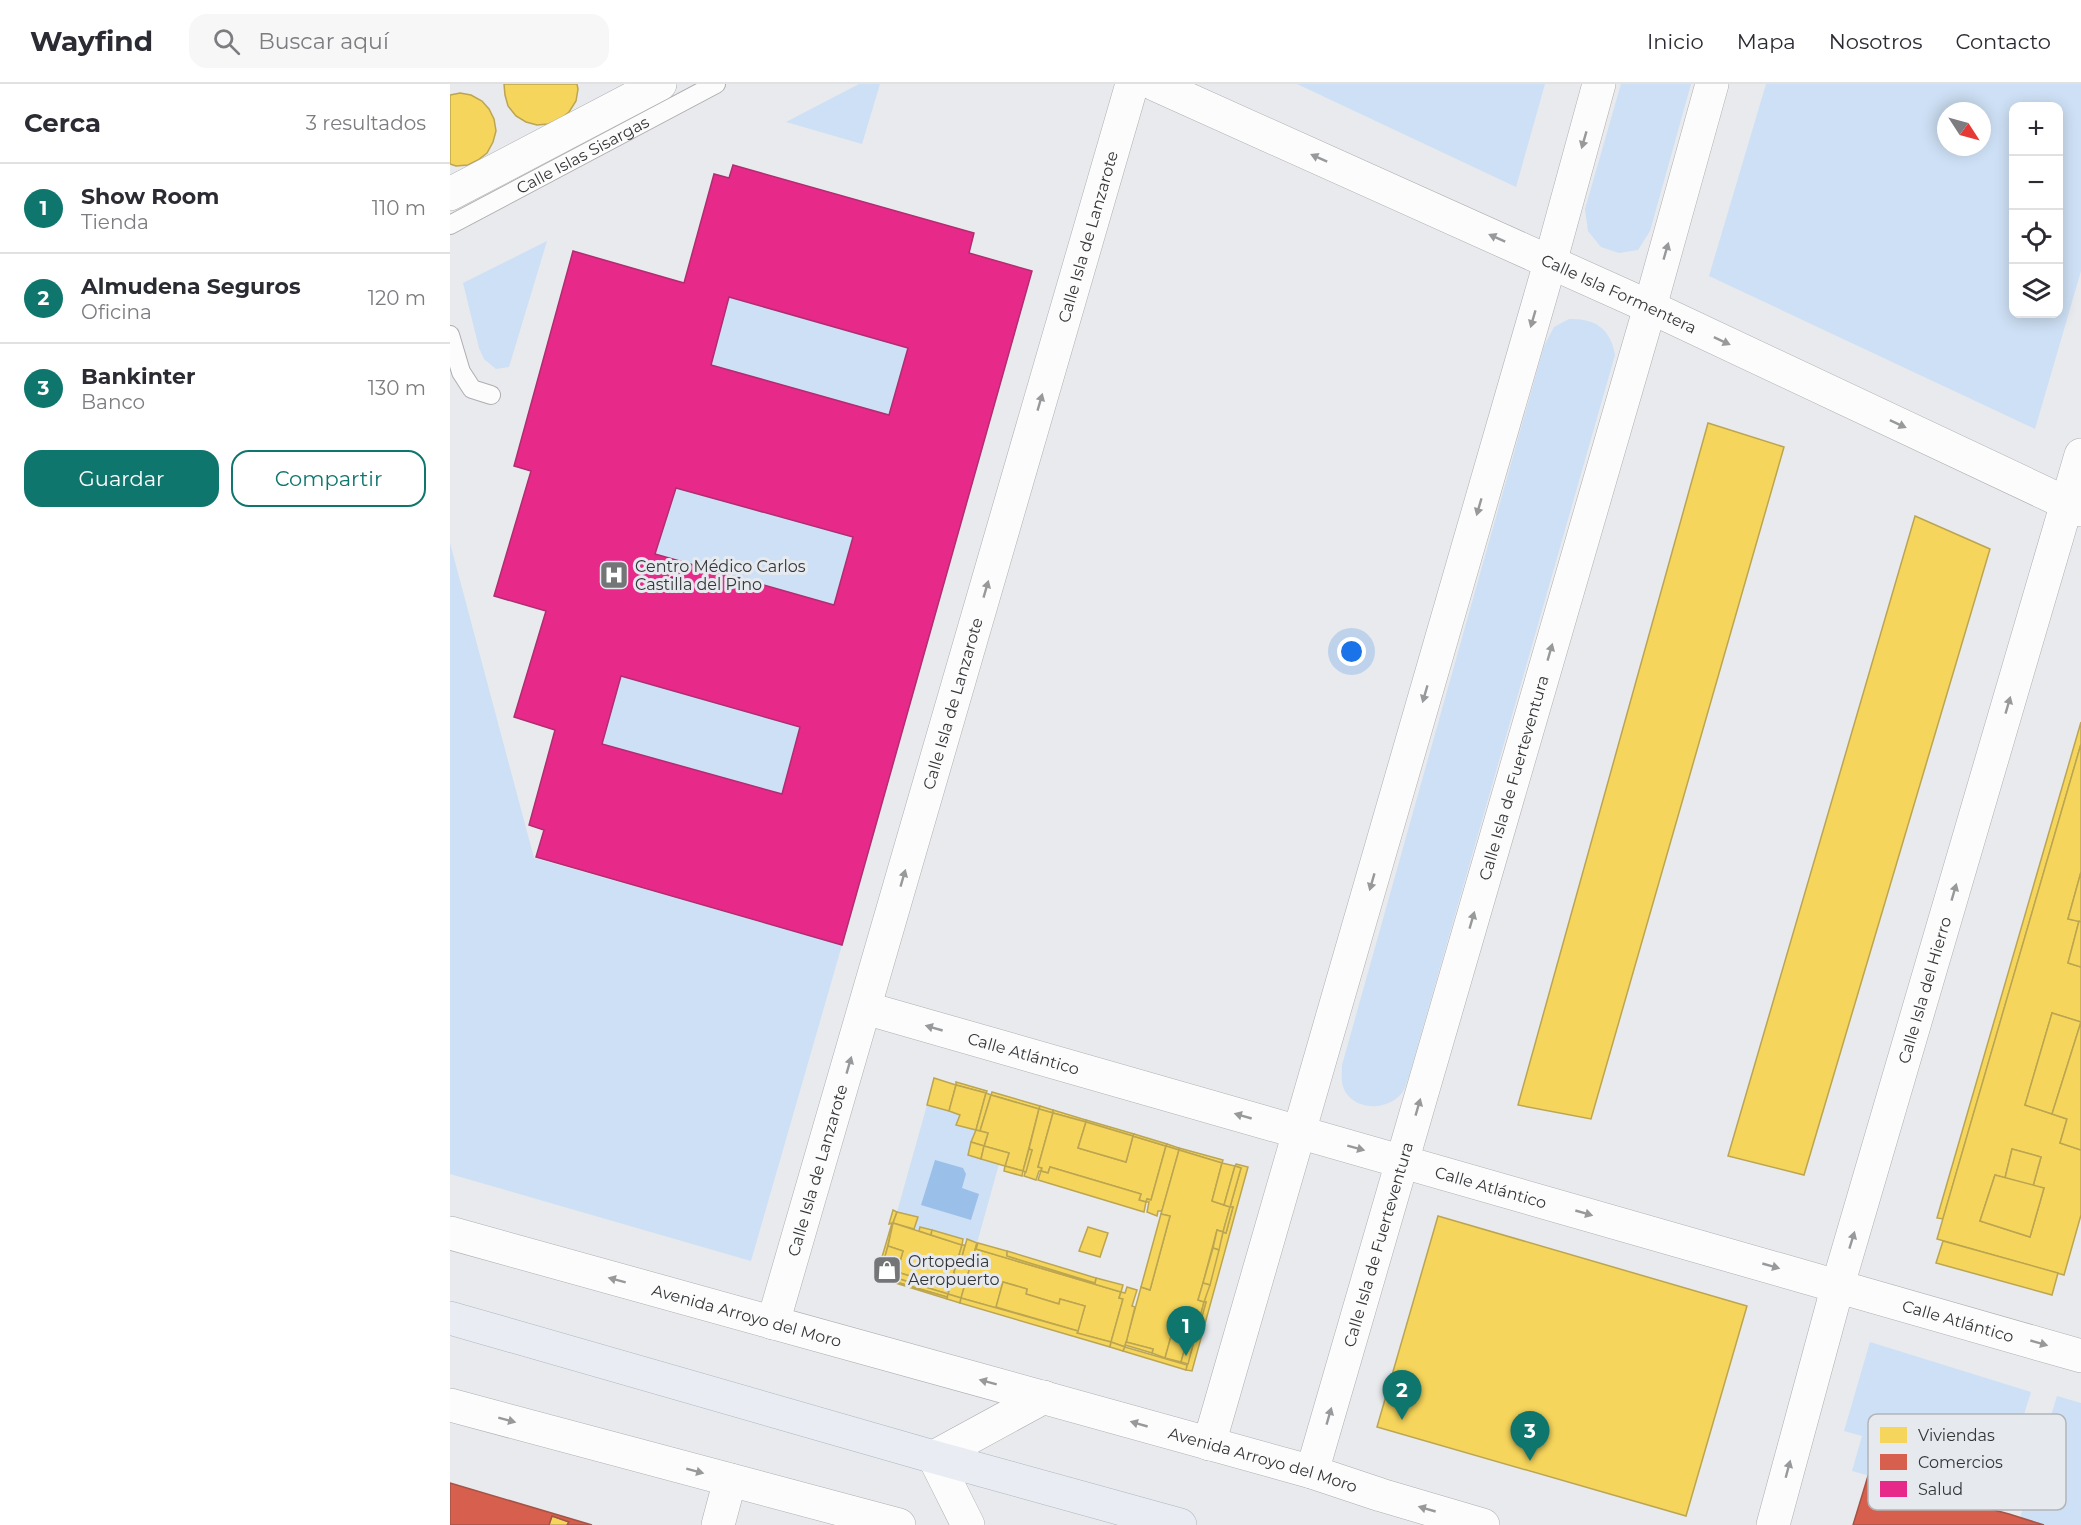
<!DOCTYPE html>
<html lang="es">
<head>
<meta charset="utf-8">
<style>
  :root { --surface:#fff; --page:#f7f7f7; --text:#2b2b33; --muted:#7c7c81; --line:#e1e1e2; --accent:#0f766e }
  body { margin:0; font-family:Montserrat,sans-serif; background:var(--page); color:var(--text) }
  .controls { position:absolute; right:18px; top:18px; display:grid; overflow:hidden; border-radius:12px; box-shadow:0 3px 15px #0003 }
  .controls button { width:54px; height:54px; display:grid; place-items:center; padding:0; border:0; border-bottom:2px solid var(--line); background:var(--surface); color:var(--text); font:30px sans-serif }
  .compass { position:absolute; left:1487px; top:18px; width:54px; height:54px; border-radius:50%; background:var(--surface); box-shadow:0 3px 15px #0003; rotate:126deg }
  .you { position:absolute; left:902px; top:568px; width:21px; height:21px; margin:-15px; border:4px solid #fff; border-radius:50%; background:#1a73e8; box-shadow:0 0 0 9px #1a73e833 }
  .badge { display:grid; place-items:center; width:39px; height:39px; border-radius:50%; background:var(--accent); color:#fff; font-size:20px; font-weight:700 }
  .pin { position:absolute; translate:-50% -50px; filter:drop-shadow(0 2px 3px #0008) }
  .pin::after { content:''; position:absolute; top:32px; width:21px; height:18px; background:inherit; clip-path:polygon(0 0,100% 0,50% 100%) }
  .list { margin:0; padding:0; list-style:none }
  h2 { display:flex; justify-content:space-between; align-items:center; height:78px; margin:0; padding:0 24px; font-size:26px }
  h2 small { font-size:20px; font-weight:400; color:var(--muted) }
  .list li { display:grid; grid-template-columns:39px 1fr auto; gap:18px; align-items:center; box-sizing:border-box; height:90px; padding:0 24px; border-top:2px solid var(--line) }
  .list b { display:block; font-size:22px; white-space:nowrap }
  .list p { margin:0; font-size:20px; white-space:nowrap; color:var(--muted) }
  .list em { font-size:20px; font-style:normal; color:var(--muted) }
  .actions { display:flex; gap:12px; padding:18px 24px }
  .actions a { flex:1; padding:14px 0; border:2px solid var(--accent); border-radius:18px; text-align:center; font-size:21px; color:var(--accent) }
  .actions .main { background:var(--accent); color:#fff }
  .icon { flex:none; width:33px; height:33px; fill:none; stroke:currentColor; stroke-width:2; stroke-linecap:round; stroke-linejoin:round }
  .map { position:relative; flex:none; width:1631px; height:1441px; overflow:hidden }
  header { display:flex; align-items:center; gap:36px; box-sizing:border-box; height:84px; padding:0 30px; background:var(--surface); border-bottom:2px solid var(--line) }
  header strong { font-size:28px }
  nav { display:flex; gap:33px; margin-inline-start:auto; font-size:21px }
  .search { width:420px; height:54px; background:var(--page); display:flex; align-items:center; gap:15px; box-sizing:border-box; padding:0 21px; border-radius:18px; color:var(--muted); font-size:22px }
  main { display:flex }
  aside { flex:1; background:var(--surface) }
  .map>svg:first-child { display:block }
  .green { fill:#cee0f5; fill-rule:evenodd }
  .water { fill:#9abfe8 }
  .homes { fill:#f6d55c; stroke:#bca551; stroke-width:1.5; fill-rule:evenodd }
  .shops { fill:#d6604d; stroke:#a55347; stroke-width:1.5 }
  .health { fill:#e7298a; stroke:#b12d71; stroke-width:1.5; fill-rule:evenodd }
  .lines { fill:none; stroke-linecap:round; stroke-linejoin:round }
  .lane-casing { stroke:#adaeb0; stroke-width:20 }
  .street-casing { stroke:#adaeb0; stroke-width:34 }
  .secondary-casing { stroke:#adaeb0; stroke-width:34 }
  .primary-casing { stroke:#adb6c0; stroke-width:34 }
  .lane { stroke:#fcfcfc; stroke-width:18 }
  .street { stroke:#fcfcfc; stroke-width:33 }
  .secondary { stroke:#fcfcfc; stroke-width:33 }
  .primary { stroke:#e9edf3; stroke-width:33 }
  .oneway { fill:#98999a }
  .labels { text-anchor:middle; dominant-baseline:central; stroke-width:6; stroke-linejoin:round; paint-order:stroke }
  .street-label { font-size:16px; fill:#343638; stroke:#e6eaef }
  .poi-label { font-size:16px; fill:#343638; stroke:#e6eaef; text-anchor:start }
  .key { fill:#e6eaef; stroke:#b1b4b8; stroke-width:1.5 }
  .key-label { font-size:16px; fill:#343638 }
</style>
</head>
<body>
<header>
<strong>Wayfind</strong>
<div class="search"><svg class="icon" aria-label="search" viewBox="0 0 24 24"><circle cx="10" cy="10" r="6"/><path d="M15 15l6 6"/></svg>Buscar aquí</div>
<nav><a>Inicio</a><a>Mapa</a><a>Nosotros</a><a>Contacto</a></nav>
</header>
<main>
<aside>
<h2>Cerca<small>3 resultados</small></h2>
<ul class="list">
<li><span class="badge">1</span><div><b>Show Room</b><p>Tienda</p></div><em>110 m</em></li>
<li><span class="badge">2</span><div><b>Almudena Seguros</b><p>Oficina</p></div><em>120 m</em></li>
<li><span class="badge">3</span><div><b>Bankinter</b><p>Banco</p></div><em>130 m</em></li>
</ul>
<div class="actions"><a class="main">Guardar</a><a>Compartir</a></div>
</aside>
<div class="map">
<svg width="1631" height="1441" viewBox="0 0 1631 1441">
  <rect width="100%" height="100%" fill="#e8eaed"/>
  <g class="green">
    <polygon points="409,0 430,0 412,60 336,38"/>
    <polygon points="847,0 1095,0 1066,103"/>
    <polygon points="1171,0 1241,0 1200,147 1188,166 1169,169 1151,163 1138,147 1135,125"/>
    <path d="M1316,0H1631V187L1585,345L1259,192ZM1564,22H1608V230H1564ZM1496,27H1532V63H1496Z"/>
    <polygon points="97,157 59,283 46,285 34,275 29,264 13,199"/>
    <polygon points="279,213 458,264 439,331 261,281"/>
    <path d="M1119,235C1145,234 1161,245 1165,271L959,992C957,996 956,1002 954,1006C942,1026 909,1028 896,1009C890,1000 892,991 892,981L1094,262L1104,243Z"/>
    <polygon points="226,404 403,453 384,521 205,470"/>
    <polygon points="0,459 84,774 392,861 301,1177 0,1090"/>
    <polygon points="171,592 350,643 332,710 152,660"/>
    <polygon points="477,1021 510,1031 506,1041 526,1046 518,1071 549,1080 527,1159 470,1143 469,1147 464,1145 467,1133 447,1128"/>
    <polygon points="1420,1258 1581,1308 1544,1427 1402,1387 1412,1352 1394,1347"/>
    <polygon points="1607,1312 1631,1319 1631,1441 1594,1441 1570,1434"/>
  </g>
  <polygon class="water" points="485,1076 513,1084 516,1090 512,1104 529,1110 521,1136 471,1121"/>
  <g class="homes">
    <polygon points="54,0 127,0 128,5 126,17 119,28 109,36 98,40 87,41 76,38 66,32 58,22 55,11"/>
    <polygon points="10,9 21,11 32,17 39,25 44,35 46,47 43,58 37,69 28,76 18,81 6,82 0,80 0,11"/>
    <polygon points="1258,339 1334,363 1141,1035 1068,1021"/>
    <polygon points="1465,432 1540,465 1354,1091 1278,1072"/>
    <polygon points="1631,638 1631,660 1493,1135 1487,1134"/>
    <path d="M1631,660V788L1618,835L1629,837L1618,879L1631,883V938L1602,929L1575,1021L1617,1035L1610,1059L1631,1066V1131L1614,1191L1487,1155ZM1562,1065L1591,1073L1583,1102L1594,1104L1580,1153L1530,1137L1545,1091L1555,1094Z"/>
    <polygon points="1631,788 1631,838 1618,835"/>
    <polygon points="1629,837 1631,838 1631,883 1618,879"/>
    <polygon points="1602,929 1631,938 1602,1030 1575,1021"/>
    <polygon points="1631,938 1631,1066 1610,1059 1617,1035 1602,1030"/>
    <polygon points="484,994 506,1001 499,1027 477,1021"/>
    <polygon points="506,998 537,1007 536,1009 506,1001"/>
    <polygon points="506,1001 536,1009 526,1046 506,1041 510,1031 499,1027"/>
    <polygon points="542,1008 590,1022 589,1025 541,1011"/>
    <polygon points="536,1009 541,1011 530,1047 526,1046"/>
    <polygon points="541,1011 589,1025 573,1087 555,1082 559,1069 534,1062 538,1049 530,1047"/>
    <polygon points="590,1022 603,1026 603,1029 589,1025"/>
    <polygon points="589,1025 603,1029 588,1083 592,1084 591,1087 589,1087 586,1096 574,1092 582,1066 579,1065"/>
    <polygon points="603,1026 636,1036 636,1038 603,1029"/>
    <polygon points="603,1029 636,1038 628,1064 676,1078 683,1052 716,1062 701,1116 697,1115 696,1118 689,1116 691,1110 600,1083 598,1089 591,1087 592,1084 588,1083"/>
    <polygon points="636,1036 684,1050 683,1052 636,1038"/>
    <polygon points="636,1038 683,1052 676,1078 628,1064"/>
    <polygon points="526,1046 538,1049 534,1062 521,1058"/>
    <polygon points="684,1050 717,1060 716,1062 683,1052"/>
    <polygon points="521,1058 534,1062 531,1075 518,1071"/>
    <polygon points="717,1060 729,1064 729,1066 716,1062"/>
    <polygon points="534,1062 559,1069 555,1082 531,1075"/>
    <polygon points="716,1062 729,1066 712,1127 708,1127 707,1132 697,1128 699,1118 696,1118 697,1115 701,1116"/>
    <polygon points="729,1064 773,1076 772,1079 729,1066"/>
    <polygon points="579,1065 582,1066 576,1088 573,1087"/>
    <polygon points="1562,1065 1591,1073 1583,1102 1555,1094"/>
    <polygon points="729,1066 772,1079 762,1117 780,1123 773,1148 767,1146 753,1199 748,1216 754,1218 747,1245 725,1238 715,1274 702,1269 703,1265 676,1258 691,1203 700,1206 720,1132 711,1130"/>
    <polygon points="772,1079 785,1082 774,1121 762,1117"/>
    <polygon points="786,1080 798,1083 742,1287 736,1286 737,1281 756,1218 754,1218 773,1148 776,1149 783,1123 780,1123 791,1084 785,1082"/>
    <polygon points="555,1082 573,1087 572,1092 554,1087"/>
    <polygon points="785,1082 791,1084 780,1123 774,1121"/>
    <polygon points="600,1083 691,1110 689,1116 696,1118 694,1128 588,1096 591,1087 598,1089"/>
    <polygon points="1545,1091 1594,1104 1580,1153 1530,1137"/>
    <polygon points="780,1123 783,1123 776,1149 773,1148"/>
    <polygon points="443,1126 447,1128 443,1139 439,1140"/>
    <polygon points="447,1128 468,1133 464,1145 443,1139"/>
    <polygon points="711,1130 720,1132 700,1206 691,1203"/>
    <polygon points="988,1132 1297,1222 1236,1432 927,1343"/>
    <polygon points="442,1139 443,1139 435,1174 432,1173"/>
    <polygon points="443,1139 512,1161 499,1204 447,1188 453,1167 438,1162"/>
    <polygon points="470,1143 482,1146 481,1151 469,1147"/>
    <polygon points="638,1143 658,1149 650,1173 629,1167"/>
    <polygon points="482,1146 513,1155 512,1161 481,1151"/>
    <polygon points="767,1146 773,1148 769,1166 763,1164"/>
    <polygon points="517,1155 527,1159 511,1214 498,1210 509,1171 512,1172"/>
    <polygon points="1493,1157 1608,1189 1602,1211 1486,1179"/>
    <polygon points="527,1159 526,1165 671,1208 669,1214 673,1215 661,1258 627,1249 635,1222 610,1215 609,1220 576,1210 577,1205 553,1198 546,1224 511,1214"/>
    <polygon points="528,1159 557,1167 557,1172 645,1199 646,1194 673,1201 671,1208 526,1165"/>
    <polygon points="512,1161 515,1161 512,1172 509,1171"/>
    <polygon points="438,1162 453,1167 447,1188 499,1204 498,1210 430,1189"/>
    <polygon points="763,1164 769,1166 760,1201 753,1199"/>
    <polygon points="557,1167 646,1194 645,1199 557,1172"/>
    <polygon points="430,1189 498,1210 497,1213 429,1193"/>
    <polygon points="429,1193 497,1213 497,1215 429,1194"/>
    <polygon points="553,1198 577,1205 576,1210 609,1220 610,1215 635,1222 628,1247 546,1223"/>
    <polygon points="753,1199 760,1201 754,1218 748,1216"/>
    <polygon points="677,1203 687,1206 682,1222 685,1223 675,1263 661,1258 673,1215 669,1214 671,1208 675,1209"/>
    <polygon points="498,1210 511,1214 510,1219 497,1215"/>
    <polygon points="511,1214 628,1247 627,1249 661,1258 660,1263 510,1219"/>
    <polygon points="754,1218 756,1218 749,1244 747,1245"/>
    <polygon points="725,1238 741,1243 731,1278 715,1274"/>
    <polygon points="741,1243 747,1245 738,1280 731,1278"/>
    <polygon points="661,1258 675,1263 673,1267 660,1263"/>
    <polygon points="676,1258 703,1265 702,1269 675,1261"/>
    <polygon points="675,1263 737,1281 736,1286 673,1267"/>
    <polygon points="102,1432 119,1438 117,1441 99,1441"/>
  </g>
  <g class="shops">
    <polygon points="1418,1392 1559,1430 1594,1441 1403,1441"/>
    <polygon points="0,1399 142,1441 117,1441 119,1438 102,1432 99,1441 0,1441"/>
  </g>
  <path class="health" d="M283,81L524,149L519,169L582,187L392,861L86,773L94,746L79,741L105,646L64,633L96,527L44,512L81,387L64,382L123,167L234,199L264,90L279,94ZM279,213L458,264L439,331L261,281ZM226,404L403,453L384,521L205,470ZM171,592L350,643L332,710L152,660Z"/>
  <g class="lines">
    <g class="lane-casing">
      <g id="lane">
        <path id="s1" d="M0,141L266,0"/>
        <polyline points="0,251 11,288 22,305 41,311"/>
      </g>
    </g>
    <g class="street-casing">
      <g id="street">
        <polyline points="0,110 210,0"/>
        <path id="s2" d="M415,924L1631,1272"/>
        <path id="s3" d="M323,1239L682,0"/>
        <polyline points="759,1360 1100,179 1149,0"/>
        <path id="s4" d="M862,1388L1200,223L1262,0"/>
        <polyline points="268,1441 280,1396"/>
        <path id="s5" d="M1323,1441L1388,1201L1631,371"/>
      </g>
    </g>
    <g class="secondary-casing">
      <g id="secondary">
        <path id="s6" d="M704,0L1200,223L1631,426"/>
        <path id="s7" d="M0,1149L862,1388L931,1411L1033,1441"/>
        <polyline points="0,1321 449,1441"/>
        <polyline points="518,1441 484,1373 594,1313"/>
      </g>
    </g>
    <g class="primary-casing">
      <polyline id="primary" points="0,1234 484,1373 730,1441"/>
    </g>
    <use href="#lane" class="lane"/>
    <use href="#street" class="street"/>
    <use href="#secondary" class="secondary"/>
    <use href="#primary" class="primary"/>
  </g>
  <defs><path id="oneway-solid" d="M-6-.8H1V-3.2L6.5 0L1 3.2V.8H-6Z" transform="scale(1.5)"/></defs>
  <g class="oneway">
    <use href="#oneway-solid" transform="translate(1134 56) rotate(106)"/>
    <use href="#oneway-solid" transform="translate(869 74) rotate(-156)"/>
    <use href="#oneway-solid" transform="translate(1047 154) rotate(-156)"/>
    <use href="#oneway-solid" transform="translate(1216 167) rotate(-74)"/>
    <use href="#oneway-solid" transform="translate(1083 235) rotate(106)"/>
    <use href="#oneway-solid" transform="translate(1272 257) rotate(25)"/>
    <use href="#oneway-solid" transform="translate(590 318) rotate(-74)"/>
    <use href="#oneway-solid" transform="translate(1448 340) rotate(25)"/>
    <use href="#oneway-solid" transform="translate(1029 423) rotate(106)"/>
    <use href="#oneway-solid" transform="translate(536 505) rotate(-74)"/>
    <use href="#oneway-solid" transform="translate(1100 568) rotate(-74)"/>
    <use href="#oneway-solid" transform="translate(975 610) rotate(106)"/>
    <use href="#oneway-solid" transform="translate(1558 621) rotate(-74)"/>
    <use href="#oneway-solid" transform="translate(453 794) rotate(-74)"/>
    <use href="#oneway-solid" transform="translate(922 798) rotate(106)"/>
    <use href="#oneway-solid" transform="translate(1504 808) rotate(-74)"/>
    <use href="#oneway-solid" transform="translate(1022 836) rotate(-74)"/>
    <use href="#oneway-solid" transform="translate(484 944) rotate(-164)"/>
    <use href="#oneway-solid" transform="translate(399 981) rotate(-74)"/>
    <use href="#oneway-solid" transform="translate(968 1023) rotate(-74)"/>
    <use href="#oneway-solid" transform="translate(793 1032) rotate(-164)"/>
    <use href="#oneway-solid" transform="translate(906 1064) rotate(15)"/>
    <use href="#oneway-solid" transform="translate(1134 1129) rotate(16)"/>
    <use href="#oneway-solid" transform="translate(1402 1156) rotate(-73)"/>
    <use href="#oneway-solid" transform="translate(1321 1182) rotate(16)"/>
    <use href="#oneway-solid" transform="translate(167 1196) rotate(-165)"/>
    <use href="#oneway-solid" transform="translate(1589 1259) rotate(16)"/>
    <use href="#oneway-solid" transform="translate(538 1298) rotate(-165)"/>
    <use href="#oneway-solid" transform="translate(879 1332) rotate(-74)"/>
    <use href="#oneway-solid" transform="translate(57 1336) rotate(15)"/>
    <use href="#oneway-solid" transform="translate(689 1340) rotate(-164)"/>
    <use href="#oneway-solid" transform="translate(1338 1385) rotate(-75)"/>
    <use href="#oneway-solid" transform="translate(245 1387) rotate(15)"/>
    <use href="#oneway-solid" transform="translate(977 1425) rotate(-164)"/>
  </g>
  <defs>
    <g id="hospital-square" transform="scale(1.5)"><rect x="-9" y="-9" width="18" height="18" rx="4" fill="#737577" stroke="#e6eaef"/><path d="M-5-5h3v3.5h4V-5h3V5h-3V1.5h-4V5h-3Z" fill="#fff"/></g>
    <g id="shop-square" transform="scale(1.5)"><rect x="-9" y="-9" width="18" height="18" rx="4" fill="#737577" stroke="#e6eaef"/><path d="M-5-2.5h2.3a2.7 3.5 0 0 1 5.4 0H5L5.5 6h-11ZM-1.5-2.5h3a1.5 2.3 0 0 0-3 0Z" fill="#fff"/></g>
  </defs>
  <g fill-rule="evenodd">
    <use href="#hospital-square" x="164" y="491"/>
    <use href="#shop-square" x="437" y="1186"/>
  </g>
  <g class="labels">
    <g class="street-label">
      <text stroke="none"><textPath href="#s1" startOffset="150">Calle Islas Sisargas</textPath></text>
      <text stroke="none"><textPath href="#s3" startOffset="1131">Calle Isla de Lanzarote</textPath></text>
      <text stroke="none"><textPath href="#s6" startOffset="510">Calle Isla Formentera</textPath></text>
      <text stroke="none"><textPath href="#s3" startOffset="645">Calle Isla de Lanzarote</textPath></text>
      <text stroke="none"><textPath href="#s4" startOffset="723">Calle Isla de Fuerteventura</textPath></text>
      <text stroke="none"><textPath href="#s5" startOffset="556">Calle Isla del Hierro</textPath></text>
      <text stroke="none"><textPath href="#s2" startOffset="165">Calle Atlántico</textPath></text>
      <text stroke="none"><textPath href="#s3" startOffset="159">Calle Isla de Lanzarote</textPath></text>
      <text stroke="none"><textPath href="#s2" startOffset="651">Calle Atlántico</textPath></text>
      <text stroke="none"><textPath href="#s4" startOffset="237">Calle Isla de Fuerteventura</textPath></text>
      <text stroke="none"><textPath href="#s7" startOffset="308">Avenida Arroyo del Moro</textPath></text>
      <text stroke="none"><textPath href="#s2" startOffset="1137">Calle Atlántico</textPath></text>
      <text stroke="none"><textPath href="#s7" startOffset="844">Avenida Arroyo del Moro</textPath></text>
    </g>
    <g class="poi-label">
      <text x="185" y="482">Centro Médico Carlos<tspan x="185" dy="18">Castilla del Pino</tspan></text>
      <text x="458" y="1177">Ortopedia<tspan x="458" dy="18">Aeropuerto</tspan></text>
    </g>
  </g>
  <rect x="1418" y="1330" width="198" height="96" rx="9" class="key"/>
  <rect x="1430" y="1343" width="27" height="16" fill="#f6d55c"/>
  <rect x="1430" y="1370" width="27" height="16" fill="#d6604d"/>
  <rect x="1430" y="1397" width="27" height="16" fill="#e7298a"/>
  <g class="key-label">
    <text x="1468" y="1357">Viviendas</text>
    <text x="1468" y="1384">Comercios</text>
    <text x="1468" y="1411">Salud</text>
  </g>
</svg>
<div class="controls">
<button>+</button>
<button>−</button>
<button><svg class="icon" aria-label="locate" viewBox="0 0 24 24"><circle cx="12" cy="12" r="6"/><path d="M12 2v4M12 18v4M2 12h4M18 12h4"/></svg></button>
<button><svg class="icon" aria-label="layers" viewBox="0 0 24 24"><path d="M12 4l9 5-9 5-9-5zM3 14l9 5 9-5"/></svg></button>
</div>
<svg class="compass" viewBox="-18 -18 36 36"><path d="M0-13l5 13h-10z" fill="#e53935"/><path d="M0 13l5-13h-10z" fill="#7c7c81"/></svg>
<div class="you"></div>
<div class="pin badge" style="left:736px;top:1272px">1</div>
<div class="pin badge" style="left:952px;top:1336px">2</div>
<div class="pin badge" style="left:1080px;top:1377px">3</div>
</div>
</main>
</body>
</html>
